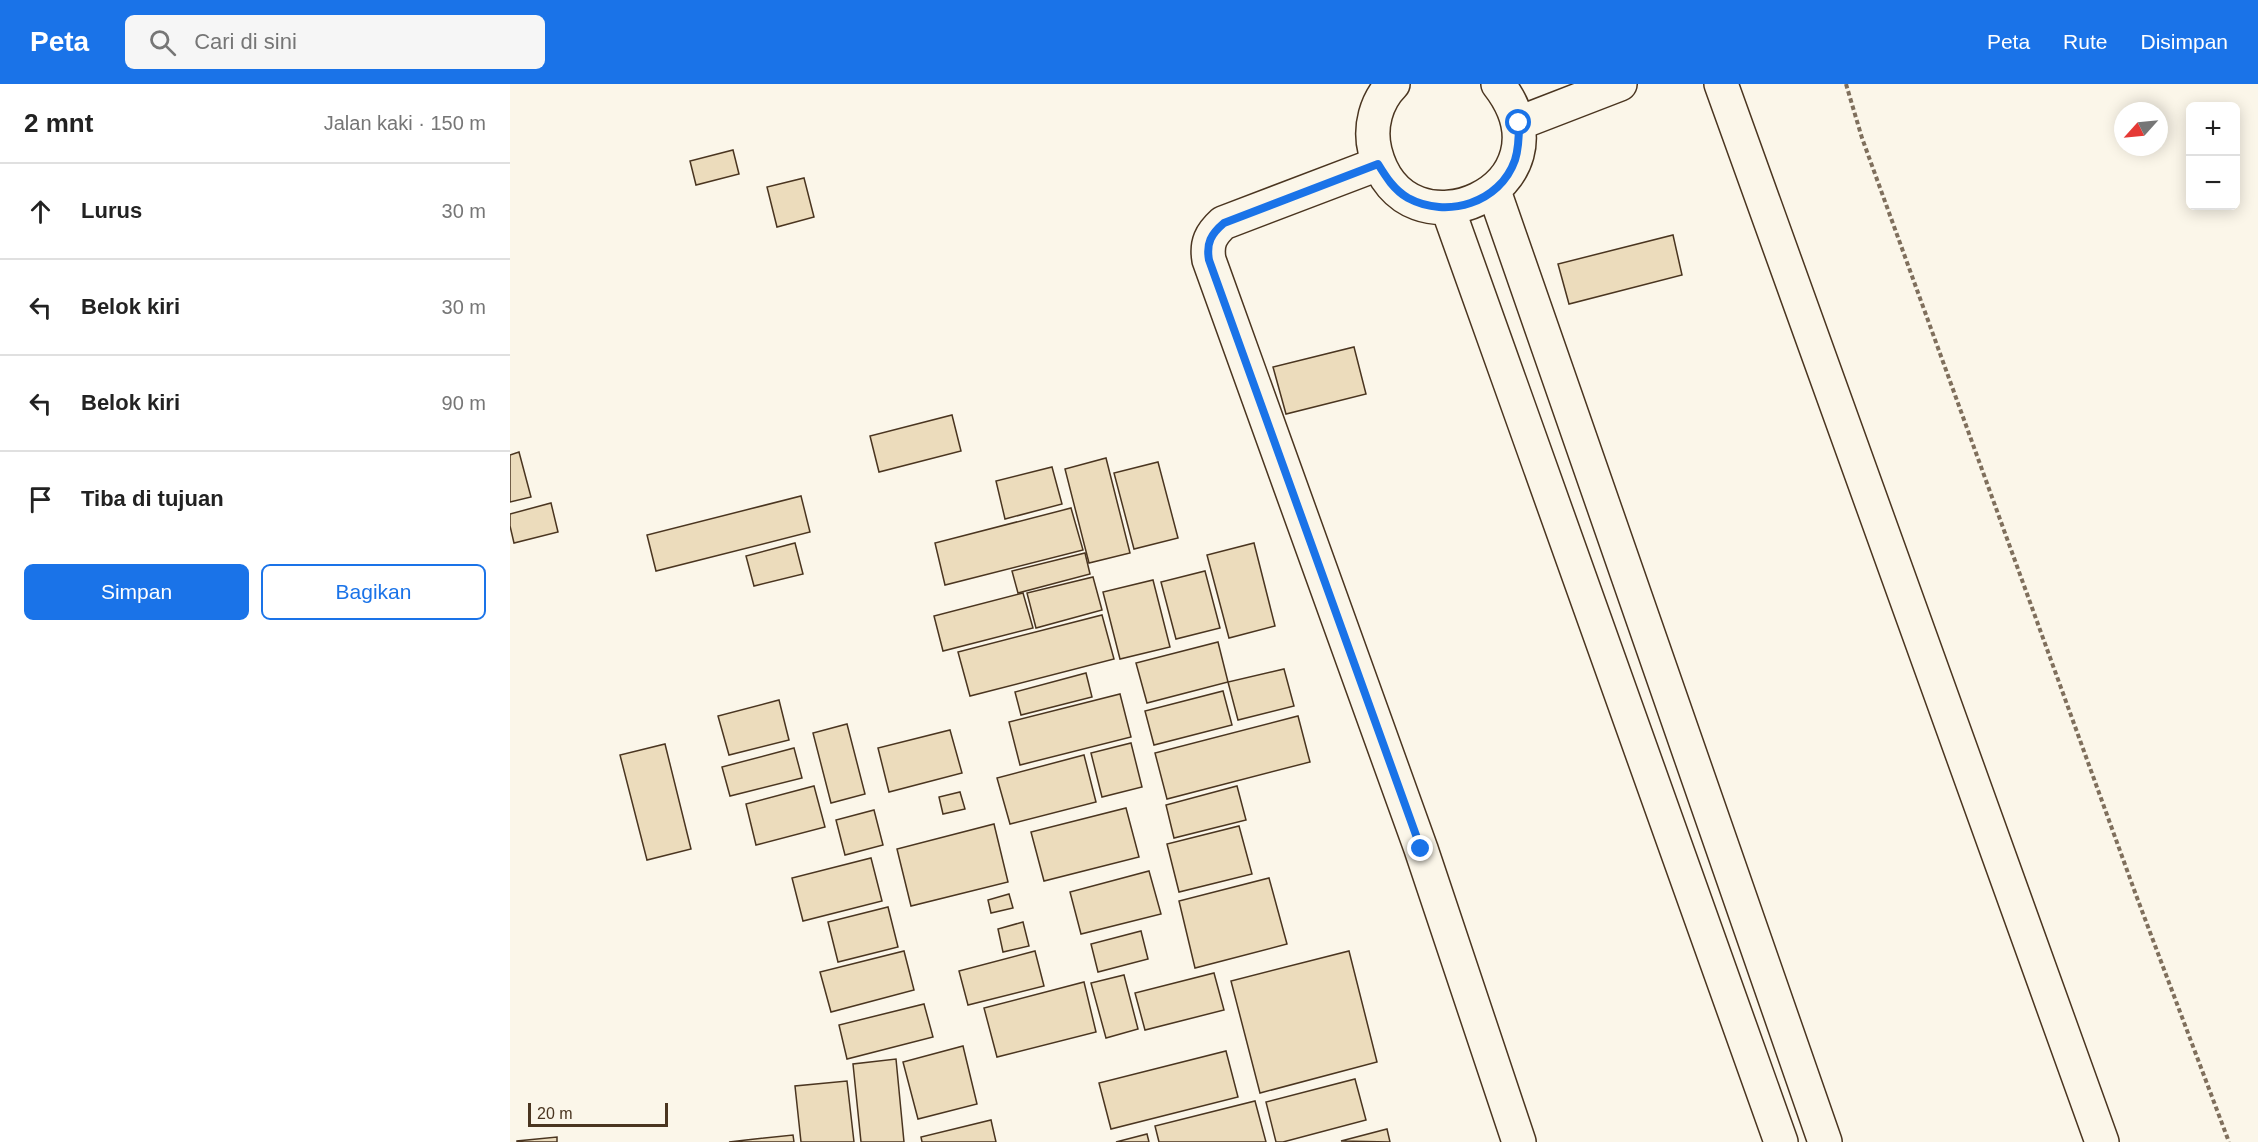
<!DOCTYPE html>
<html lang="id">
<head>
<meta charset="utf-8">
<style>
  :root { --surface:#fff; --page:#f6f6f6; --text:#222; --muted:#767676; --line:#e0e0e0; --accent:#1a73e8 }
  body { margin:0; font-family:Arial,sans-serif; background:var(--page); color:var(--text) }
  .controls { position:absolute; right:18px; top:18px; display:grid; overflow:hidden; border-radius:9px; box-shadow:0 3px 15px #0003 }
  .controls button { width:54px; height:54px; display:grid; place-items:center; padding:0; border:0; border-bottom:2px solid var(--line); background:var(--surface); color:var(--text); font:30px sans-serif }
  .compass { position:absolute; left:1604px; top:18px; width:54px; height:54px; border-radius:50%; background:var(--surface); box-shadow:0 3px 15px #0003; rotate:243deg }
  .scale { position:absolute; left:18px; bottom:15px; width:140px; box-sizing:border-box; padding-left:6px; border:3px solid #4a3520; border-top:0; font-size:16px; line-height:21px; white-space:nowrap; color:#4a3520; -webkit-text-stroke:4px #fbf6e9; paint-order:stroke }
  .stop { position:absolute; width:18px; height:18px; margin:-14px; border:4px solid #1a73e8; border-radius:50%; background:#fff }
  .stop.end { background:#1a73e8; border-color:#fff; box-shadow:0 2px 6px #0008 }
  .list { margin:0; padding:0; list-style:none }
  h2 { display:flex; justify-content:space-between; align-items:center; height:78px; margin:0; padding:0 24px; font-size:26px }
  h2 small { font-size:20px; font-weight:400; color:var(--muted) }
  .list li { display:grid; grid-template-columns:39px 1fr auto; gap:18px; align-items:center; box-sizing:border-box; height:96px; padding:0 24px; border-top:2px solid var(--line) }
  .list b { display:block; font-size:22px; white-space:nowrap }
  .list em { font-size:20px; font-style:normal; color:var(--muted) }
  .actions { display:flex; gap:12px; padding:18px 24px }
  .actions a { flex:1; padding:14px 0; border:2px solid var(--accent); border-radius:9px; text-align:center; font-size:21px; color:var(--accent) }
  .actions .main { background:var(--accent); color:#fff }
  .icon { flex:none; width:33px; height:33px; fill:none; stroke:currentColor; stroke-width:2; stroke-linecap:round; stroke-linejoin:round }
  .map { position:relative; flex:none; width:1748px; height:1058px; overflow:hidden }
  header { display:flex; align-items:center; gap:36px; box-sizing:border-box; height:84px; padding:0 30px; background:var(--accent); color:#fff }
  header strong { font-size:28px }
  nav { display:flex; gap:33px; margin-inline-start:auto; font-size:21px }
  .search { width:420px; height:54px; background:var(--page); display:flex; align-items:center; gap:15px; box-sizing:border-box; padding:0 21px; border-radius:9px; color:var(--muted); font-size:22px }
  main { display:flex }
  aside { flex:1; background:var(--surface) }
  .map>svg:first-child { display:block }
  .building { fill:#ecdcbc; stroke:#4a3520; stroke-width:1.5 }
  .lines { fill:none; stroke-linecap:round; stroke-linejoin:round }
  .street-casing { stroke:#4a3520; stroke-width:36 }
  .path { stroke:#7f6f5c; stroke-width:4; stroke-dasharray:4.5 3; stroke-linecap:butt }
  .street { stroke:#fbf6e9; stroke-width:33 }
  .route { stroke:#1a73e8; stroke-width:8 }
</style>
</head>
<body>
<header>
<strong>Peta</strong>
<div class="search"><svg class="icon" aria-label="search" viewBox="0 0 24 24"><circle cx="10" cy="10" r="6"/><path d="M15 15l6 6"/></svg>Cari di sini</div>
<nav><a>Peta</a><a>Rute</a><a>Disimpan</a></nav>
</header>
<main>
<aside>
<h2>2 mnt<small>Jalan kaki · 150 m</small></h2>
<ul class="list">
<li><svg class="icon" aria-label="ahead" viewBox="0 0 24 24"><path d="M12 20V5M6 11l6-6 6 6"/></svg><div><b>Lurus</b></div><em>30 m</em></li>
<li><svg class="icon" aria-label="left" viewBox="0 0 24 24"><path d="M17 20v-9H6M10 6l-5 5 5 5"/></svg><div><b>Belok kiri</b></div><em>30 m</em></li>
<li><svg class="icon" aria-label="left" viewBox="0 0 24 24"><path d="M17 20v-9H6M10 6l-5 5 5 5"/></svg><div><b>Belok kiri</b></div><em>90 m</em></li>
<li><svg class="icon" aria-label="arrive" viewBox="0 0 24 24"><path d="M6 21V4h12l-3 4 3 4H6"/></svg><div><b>Tiba di tujuan</b></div></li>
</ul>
<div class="actions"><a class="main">Simpan</a><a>Bagikan</a></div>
</aside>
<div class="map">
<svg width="1748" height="1058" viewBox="0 0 1748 1058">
  <rect width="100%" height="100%" fill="#fbf6e9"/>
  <g class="building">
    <polygon points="223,66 229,90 186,101 180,77"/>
    <polygon points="294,94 304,133 267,143 257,103"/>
    <polygon points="1163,151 1172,191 1059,220 1048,180"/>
    <polygon points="844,263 856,310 776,330 763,283"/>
    <polygon points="442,331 451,367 369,388 360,352"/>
    <polygon points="9,368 21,413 0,418 0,371"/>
    <polygon points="596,374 620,469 579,479 555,385"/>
    <polygon points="648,378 668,454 624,465 604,389"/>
    <polygon points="542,383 552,420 495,435 486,397"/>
    <polygon points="291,412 300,448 146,487 137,451"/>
    <polygon points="41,419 48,448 4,459 0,442 0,430"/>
    <polygon points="561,424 573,466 435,501 425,459"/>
    <polygon points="285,459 293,490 244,502 236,472"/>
    <polygon points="744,459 765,542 719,554 697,471"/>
    <polygon points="575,469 580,490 508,509 502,487"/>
    <polygon points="695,487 710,544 666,555 651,498"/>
    <polygon points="583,493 592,526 526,544 517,509"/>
    <polygon points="643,496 660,563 610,575 593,508"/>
    <polygon points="513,509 523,544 433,567 424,532"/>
    <polygon points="592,531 604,575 460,612 448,568"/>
    <polygon points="708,558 718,598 637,619 626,579"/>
    <polygon points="774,585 784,622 728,636 718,598"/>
    <polygon points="576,589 582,613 511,631 505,608"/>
    <polygon points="713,607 722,641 644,661 635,627"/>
    <polygon points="610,610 621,653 510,681 499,638"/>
    <polygon points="269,616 279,656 219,671 208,632"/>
    <polygon points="788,632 800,678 657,715 645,669"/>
    <polygon points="337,640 355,710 321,719 303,649"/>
    <polygon points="440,646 452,689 379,708 368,664"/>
    <polygon points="621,659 632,703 592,713 581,669"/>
    <polygon points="155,660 181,765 137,776 110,671"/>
    <polygon points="284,664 292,694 220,712 212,683"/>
    <polygon points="574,671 586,718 500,740 487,694"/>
    <polygon points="304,702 315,743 246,761 236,720"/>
    <polygon points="727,702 736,736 664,754 656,721"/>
    <polygon points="450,708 455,725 433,730 429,713"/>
    <polygon points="616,724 629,773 534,797 521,748"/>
    <polygon points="364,726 373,761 335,771 326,736"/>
    <polygon points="484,740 498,798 401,822 387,765"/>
    <polygon points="729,742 742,790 669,808 657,760"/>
    <polygon points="361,774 372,817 293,837 282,794"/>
    <polygon points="639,787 651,830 571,850 560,808"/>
    <polygon points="759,794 777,860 685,884 669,817"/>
    <polygon points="499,810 503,824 481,829 478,816"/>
    <polygon points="378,823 388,863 328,878 318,838"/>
    <polygon points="513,838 519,862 493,868 488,845"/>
    <polygon points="631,847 638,875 588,888 581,860"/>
    <polygon points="394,867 404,906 321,928 310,888"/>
    <polygon points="525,867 534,902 458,921 449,887"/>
    <polygon points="839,867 867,978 750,1009 721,897"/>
    <polygon points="704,889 714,926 635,946 625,909"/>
    <polygon points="614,891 628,945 596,954 581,899"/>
    <polygon points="574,898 586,948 487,973 474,924"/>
    <polygon points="414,920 423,953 337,975 329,941"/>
    <polygon points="453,962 467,1020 408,1035 393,978"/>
    <polygon points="716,967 728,1013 601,1045 589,999"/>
    <polygon points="386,975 394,1058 351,1058 343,980"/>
    <polygon points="845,995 856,1036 773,1058 766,1058 756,1018"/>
    <polygon points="337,997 344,1058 291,1058 285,1002"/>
    <polygon points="745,1017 756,1058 649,1058 645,1042"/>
    <polygon points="481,1036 486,1058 412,1058 411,1053"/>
    <polygon points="877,1045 880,1058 831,1057"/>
    <polygon points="637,1050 639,1058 606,1058"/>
    <polygon points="283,1051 284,1058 219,1058 236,1056"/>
    <polygon points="47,1053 47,1058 7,1058 7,1057"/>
  </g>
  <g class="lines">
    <g class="street-casing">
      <g id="street">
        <path d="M883,0C866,17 859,43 865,67C894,181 1069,104 988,0"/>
        <polyline points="1211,0 1592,1058"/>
        <polyline points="1009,39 1110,0"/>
        <path d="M868,80L713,139C701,150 696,159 699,176L911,765L1009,1058"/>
        <polyline points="984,107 1315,1058"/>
        <polyline points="938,125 1271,1058"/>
      </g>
    </g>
    <polyline class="path" points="1336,0 1352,54 1626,811 1719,1058"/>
    <use href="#street" class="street"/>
  </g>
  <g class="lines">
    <path class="route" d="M911,765L699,176C696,159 701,150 714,139L868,80C876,93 884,106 898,114C937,135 990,119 1005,76C1009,64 1009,51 1009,39"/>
  </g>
</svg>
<div class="controls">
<button>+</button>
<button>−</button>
</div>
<svg class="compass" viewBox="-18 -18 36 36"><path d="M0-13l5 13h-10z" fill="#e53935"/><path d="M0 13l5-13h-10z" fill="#767676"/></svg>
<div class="scale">20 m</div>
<div class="stop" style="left:1009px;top:39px"></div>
<div class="stop end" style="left:911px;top:765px"></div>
</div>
</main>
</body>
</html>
